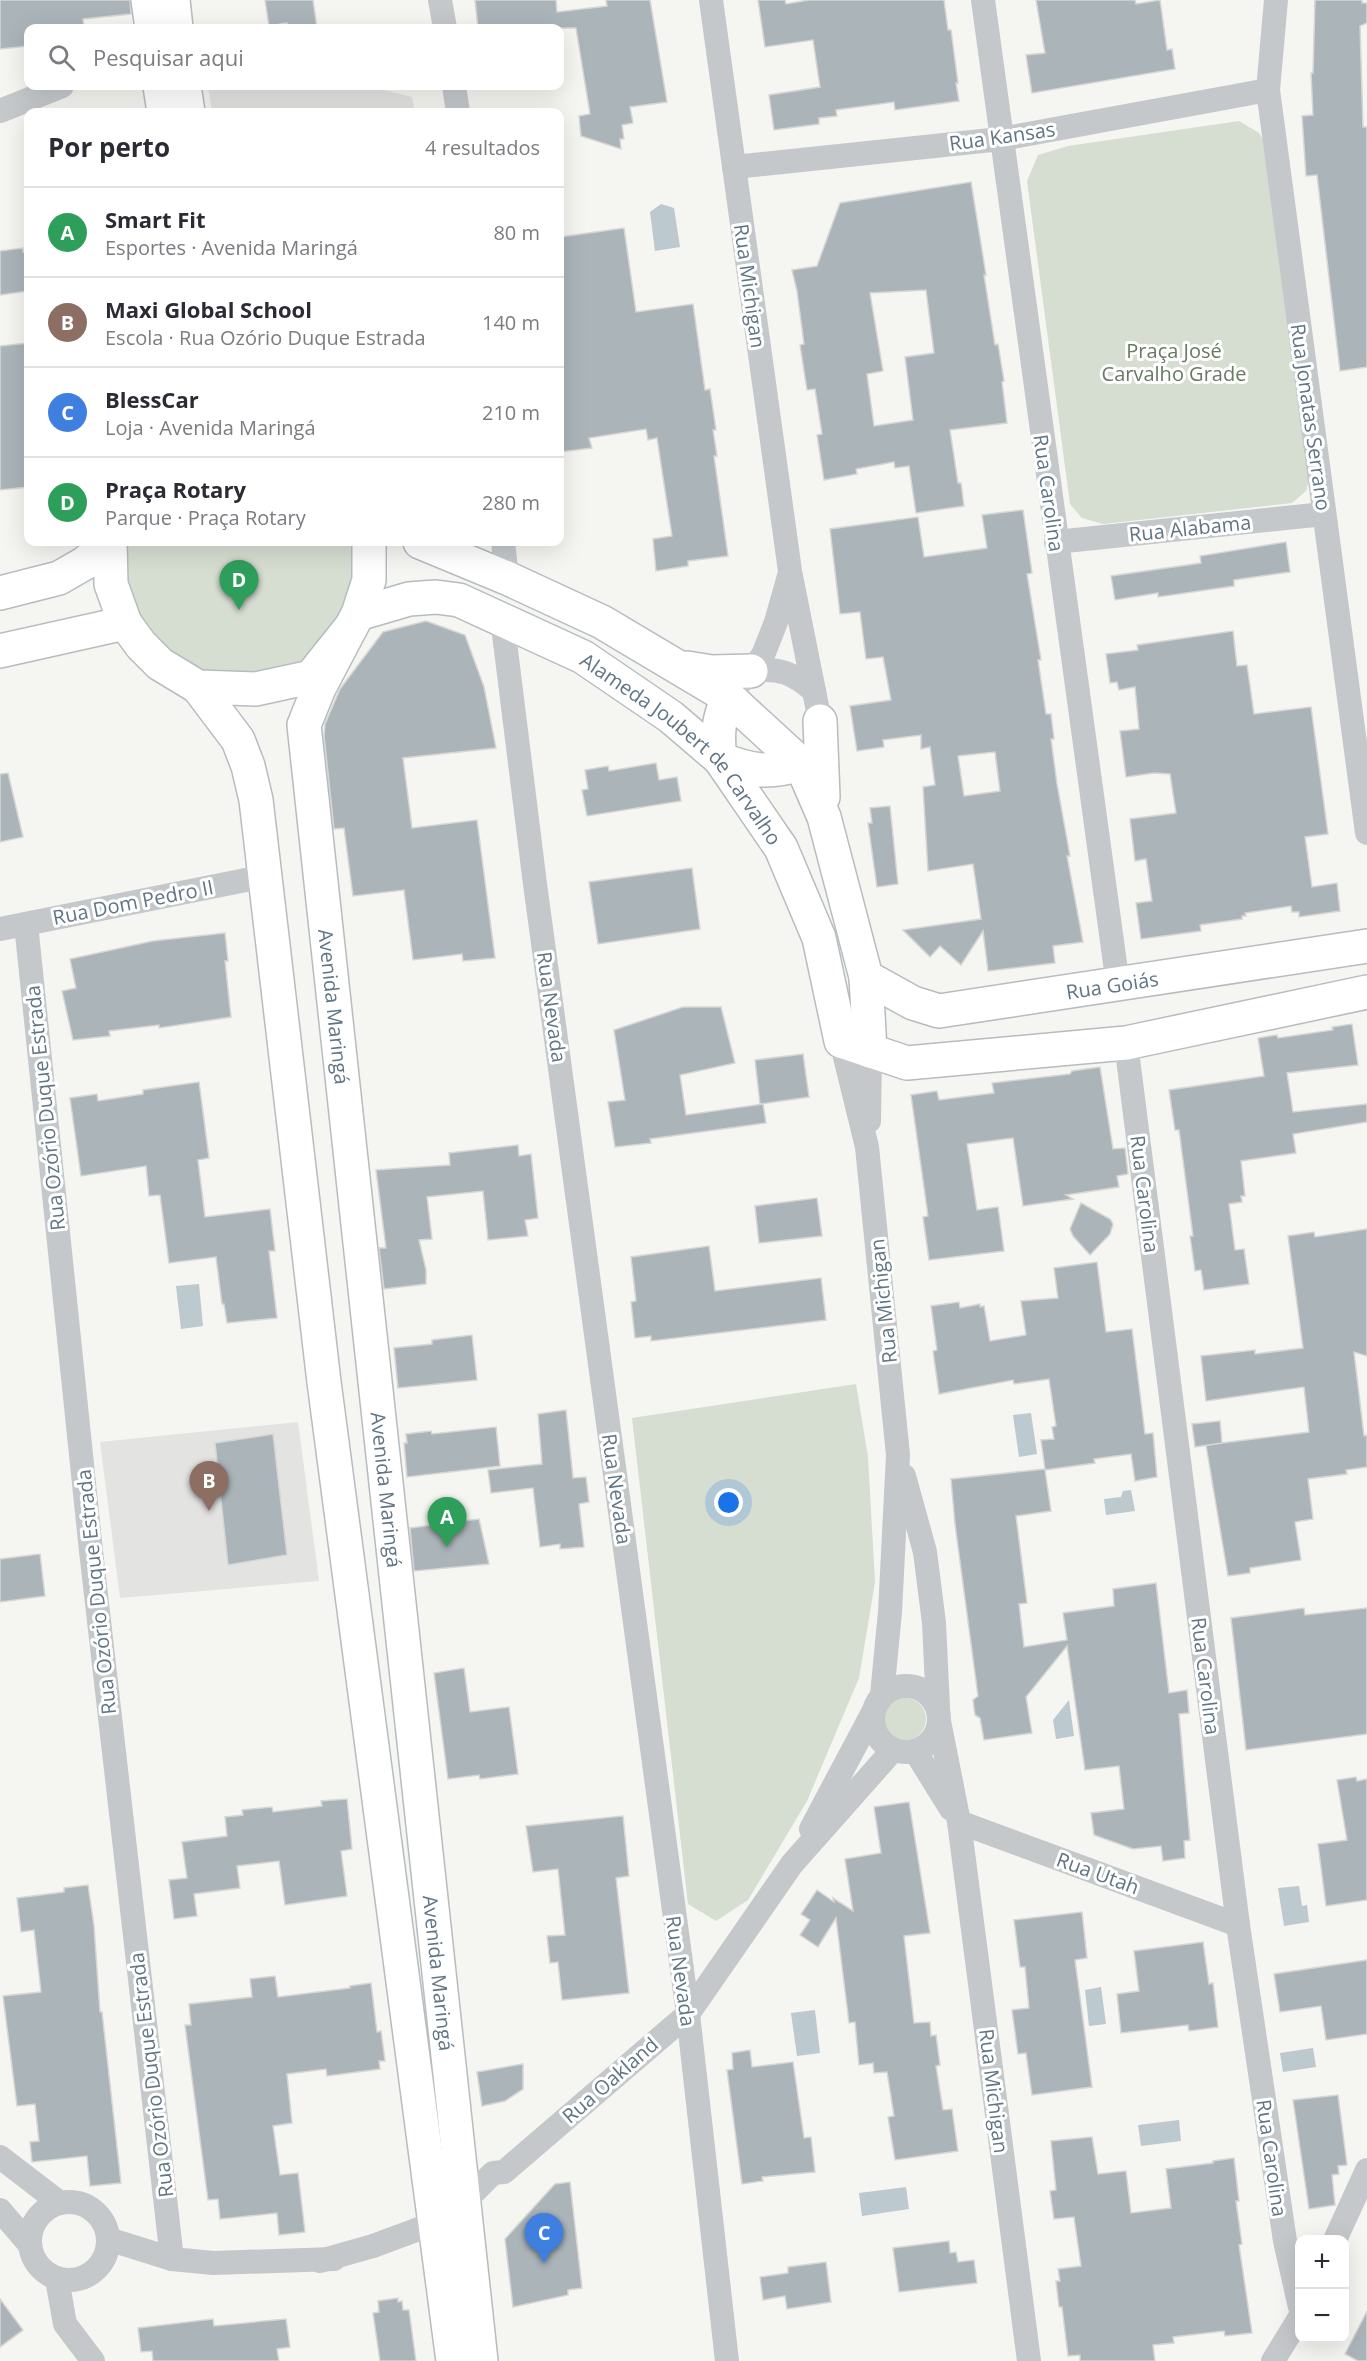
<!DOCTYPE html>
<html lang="pt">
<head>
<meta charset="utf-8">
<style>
  :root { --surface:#fff; --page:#f7f7f7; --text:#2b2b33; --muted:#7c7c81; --line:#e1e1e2; --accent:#f44812 }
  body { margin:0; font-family:"Open Sans",sans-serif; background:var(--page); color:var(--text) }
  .controls { position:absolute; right:18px; bottom:18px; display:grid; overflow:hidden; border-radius:12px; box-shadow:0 6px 24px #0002 }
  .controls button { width:54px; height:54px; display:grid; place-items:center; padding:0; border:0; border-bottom:2px solid var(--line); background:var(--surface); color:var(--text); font:30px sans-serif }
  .you { position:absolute; left:729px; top:1503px; width:21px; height:21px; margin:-15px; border:4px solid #fff; border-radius:50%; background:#1a73e8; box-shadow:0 0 0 9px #1a73e833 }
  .badge { display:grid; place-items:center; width:39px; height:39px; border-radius:50%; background:var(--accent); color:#fff; font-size:20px; font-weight:700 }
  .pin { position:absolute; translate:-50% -50px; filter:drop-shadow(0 2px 3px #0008) }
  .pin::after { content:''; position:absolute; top:32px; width:21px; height:18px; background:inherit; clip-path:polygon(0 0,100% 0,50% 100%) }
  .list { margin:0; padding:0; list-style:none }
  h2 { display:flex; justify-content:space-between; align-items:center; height:78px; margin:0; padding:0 24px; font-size:26px }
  h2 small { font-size:20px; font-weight:400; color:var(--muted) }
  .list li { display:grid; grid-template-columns:39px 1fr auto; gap:18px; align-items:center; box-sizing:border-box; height:90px; padding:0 24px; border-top:2px solid var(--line) }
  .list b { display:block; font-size:22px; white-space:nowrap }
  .list p { margin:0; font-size:20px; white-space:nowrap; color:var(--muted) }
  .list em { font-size:20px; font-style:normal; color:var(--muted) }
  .icon { flex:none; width:33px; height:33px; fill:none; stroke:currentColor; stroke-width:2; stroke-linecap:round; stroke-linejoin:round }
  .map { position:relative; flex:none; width:1367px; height:2361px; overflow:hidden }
  .search { position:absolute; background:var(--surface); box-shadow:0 6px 24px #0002; left:24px; top:24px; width:540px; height:66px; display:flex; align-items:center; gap:15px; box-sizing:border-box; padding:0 21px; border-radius:12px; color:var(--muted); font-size:22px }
  .panel { position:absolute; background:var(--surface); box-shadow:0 6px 24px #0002; left:24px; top:108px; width:540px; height:438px; border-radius:12px }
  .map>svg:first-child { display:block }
  .built { fill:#e3e4e2 }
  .green { fill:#d6ddd1 }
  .water { fill:#bcc9ce }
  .building { fill:#abb4b9; stroke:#d6d6d4; stroke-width:1.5; fill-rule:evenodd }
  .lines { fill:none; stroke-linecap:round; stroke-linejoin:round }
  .secondary-casing { stroke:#b6bcc0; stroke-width:36 }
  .street { stroke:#c4c8cb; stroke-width:24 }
  .secondary { stroke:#fff; stroke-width:33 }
  .labels { text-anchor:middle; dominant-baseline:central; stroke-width:6; stroke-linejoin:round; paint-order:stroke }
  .street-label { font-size:20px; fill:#617585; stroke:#fff }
  .park-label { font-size:20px; fill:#667b61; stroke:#fff }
</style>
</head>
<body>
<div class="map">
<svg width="1367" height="2361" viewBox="0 0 1367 2361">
  <rect width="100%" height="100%" fill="#f5f5f1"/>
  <g class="built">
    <polygon points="208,86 368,86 412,97 415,112 212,112"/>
    <polygon points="298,1422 319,1581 120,1598 100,1442"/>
  </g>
  <g class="green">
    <polygon points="1239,121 1259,133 1269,149 1312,470 1306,491 1292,503 1103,524 1082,518 1070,504 1027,181 1038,155 1068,146"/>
    <polygon points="120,542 356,542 352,605 300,665 262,680 185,669 130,615"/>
    <polygon points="856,1384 868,1457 875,1582 859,1678 807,1801 748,1900 716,1921 688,1904 632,1418"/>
    <circle cx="905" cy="1719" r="21"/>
  </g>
  <g class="water">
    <polygon points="661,204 674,208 680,247 655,251 650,212"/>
    <polygon points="199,1284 203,1326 181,1329 176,1286"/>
    <polygon points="1031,1413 1037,1454 1019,1457 1013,1415"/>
    <polygon points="1131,1490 1135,1511 1106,1515 1104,1499 1121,1497 1123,1491"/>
    <polygon points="1069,1700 1074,1736 1056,1739 1053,1720"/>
    <polygon points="1299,1886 1302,1906 1307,1905 1309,1922 1284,1926 1278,1888"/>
    <polygon points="1101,1987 1106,2024 1089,2026 1085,1990"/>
    <polygon points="815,2010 820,2053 797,2056 791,2013"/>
    <polygon points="1313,2048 1316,2067 1283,2072 1280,2053"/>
    <polygon points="1179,2120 1181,2141 1141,2146 1138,2125"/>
    <polygon points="906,2187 909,2209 862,2216 859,2193"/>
  </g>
  <g class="building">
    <polygon points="0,0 130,0 131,14 83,19 84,28 28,28 28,46 0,49"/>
    <polygon points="265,0 313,0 317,28 285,28 287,23 269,26"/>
    <polygon points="475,0 556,0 557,12 607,6 606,0 650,0 667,102 630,107 633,123 622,125 624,139 620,139 621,149 581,136 579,116 590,114 576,28 478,28"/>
    <polygon points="758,0 785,0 786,4 809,0 944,0 948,30 951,30 958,83 956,83 959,101 895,110 894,102 836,110 837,116 819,118 819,124 774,130 769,95 820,87 813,40 765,47"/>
    <polygon points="1036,0 1135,0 1136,4 1160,0 1167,50 1172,49 1175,69 1032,93 1026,55 1045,53"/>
    <polygon points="1315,0 1362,0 1362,3 1367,3 1367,23 1360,26 1363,127 1367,127 1367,367 1340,371 1317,175 1306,176 1302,116 1313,115 1311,73 1313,73"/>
    <path d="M971,182L986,275H984L995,345L998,344L1004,381L1002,382L1007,423L950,430L958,483H961L964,506L916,513L909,466L895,468L894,462L856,469L857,474L824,480L817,435L822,434L815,389L807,390L800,345L804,344L797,291L792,270L817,266L840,203ZM926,290L934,353L905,357L913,420L874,426L867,374L883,371L870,293Z"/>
    <polygon points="624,228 636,312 693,304 705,390 710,389 716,430 713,430 717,456 714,456 728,556 688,561 688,566 656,571 653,539 672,536 657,438 648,440 646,429 589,438 592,448 560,452 560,237"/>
    <polygon points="23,248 23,252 28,251 28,291 0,295 0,251"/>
    <polygon points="28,343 28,487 0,490 0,346"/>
    <path d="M1023,510L1032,573L1027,574L1041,660H1038L1046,714H1051L1054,739H1051L1057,784L1070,856H1067L1083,942L1053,946L1055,963L988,971L983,931L961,965L940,946L930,957L903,930L981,919L973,864L928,871L923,787L935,785L930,747L921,749V735L883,740L884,747L857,751L850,706L891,700L883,657L866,659L860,612L840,614L830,529L918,517L924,557L987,548L982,515ZM995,752L1000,791L964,796L958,756Z"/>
    <polygon points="1286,542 1290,572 1234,580 1234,586 1158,597 1158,593 1115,600 1111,576 1201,563 1200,556"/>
    <polygon points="426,621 465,635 484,687 496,748 403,758 412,828 477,820 495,958 463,961 462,954 413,960 404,890 353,896 344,828 334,829 324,736 325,724 340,689 383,632"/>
    <polygon points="1233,631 1237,666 1247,665 1254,714 1311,707 1328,834 1305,837 1312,887 1337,883 1340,911 1299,917 1299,912 1292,912 1291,906 1245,913 1246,916 1242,916 1242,919 1200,925 1201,931 1141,939 1136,903 1152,901 1146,859 1135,861 1130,819 1176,813 1170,774 1154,773 1126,777 1120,731 1139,729 1135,687 1119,690 1117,682 1110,683 1106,654 1138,650 1137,645"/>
    <polygon points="656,763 659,780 677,777 681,801 587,816 582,790 588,789 585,770 608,766 609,771"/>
    <polygon points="8,773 23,837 0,842 0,774"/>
    <polygon points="890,806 898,884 877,887 868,823 872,823 870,808"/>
    <polygon points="692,868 700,929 598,944 589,882"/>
    <polygon points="225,933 228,961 225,961 231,1017 159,1028 159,1025 109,1031 110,1036 73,1040 62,991 76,988 70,959 153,941"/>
    <polygon points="683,1007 721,1007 735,1063 680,1075 686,1115 763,1104 766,1123 650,1139 651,1143 615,1147 608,1102 625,1100 614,1030"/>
    <polygon points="1352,1024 1358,1065 1287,1073 1293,1112 1367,1104 1367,1122 1293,1134 1296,1153 1241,1161 1245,1196 1241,1196 1242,1202 1229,1204 1235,1250 1244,1249 1249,1284 1204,1290 1201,1270 1195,1271 1190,1236 1193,1236 1179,1130 1175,1130 1169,1090 1264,1076 1258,1038 1277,1035 1278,1038 1333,1030 1332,1027"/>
    <polygon points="803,1054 809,1097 760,1104 755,1060"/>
    <polygon points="1100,1067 1113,1149 1125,1148 1128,1174 1117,1176 1119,1187 1066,1195 1073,1199 1023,1206 1013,1138 967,1144 977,1210 998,1207 1004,1251 929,1260 923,1217 928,1216 911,1095 937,1091 939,1100 994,1093 992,1083 1070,1074 1072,1071"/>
    <polygon points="199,1082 209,1158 198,1160 205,1217 270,1209 275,1251 269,1251 277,1318 227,1323 224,1304 222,1304 216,1257 169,1263 160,1195 149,1196 146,1166 81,1176 70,1098 97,1094 98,1101 143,1094 143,1090"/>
    <polygon points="518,1145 519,1156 531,1154 538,1218 525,1220 528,1236 488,1240 483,1191 427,1197 432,1239 419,1240 426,1270 426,1284 384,1289 379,1248 386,1248 376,1170 450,1165 449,1153"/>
    <polygon points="817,1198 822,1236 759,1243 755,1206"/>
    <polygon points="1081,1203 1110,1219 1113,1224 1110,1234 1090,1255 1073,1236 1070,1229"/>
    <polygon points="1367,1229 1367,1356 1354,1352 1364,1436 1367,1435 1367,1467 1346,1470 1347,1474 1308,1479 1313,1519 1295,1522 1301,1560 1250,1568 1250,1573 1228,1576 1206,1445 1309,1432 1304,1387 1206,1401 1201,1356 1255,1350 1255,1354 1303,1348 1288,1236 1314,1232 1315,1237"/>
    <polygon points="709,1246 715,1291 821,1278 826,1320 651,1341 651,1336 635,1338 631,1302 636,1301 631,1257"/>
    <polygon points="1097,1262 1106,1332 1132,1329 1145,1434 1153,1433 1157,1477 1135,1481 1131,1454 1094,1459 1095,1463 1045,1470 1051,1511 1016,1516 1027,1603 1019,1604 1024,1647 1067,1640 1063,1613 1114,1606 1113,1589 1156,1583 1169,1693 1187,1690 1189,1713 1179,1714 1190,1840 1184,1841 1185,1858 1163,1861 1161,1846 1133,1849 1094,1835 1091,1813 1124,1809 1119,1766 1085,1770 1067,1646 1026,1697 1032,1733 984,1740 980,1718 975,1715 973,1700 978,1696 955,1524 951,1479 1045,1469 1041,1440 1054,1439 1052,1427 1056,1426 1049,1379 1014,1384 1013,1380 939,1394 933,1351 937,1350 931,1306 959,1302 960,1308 980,1304 980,1307 984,1306 990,1341 1026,1335 1021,1301 1058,1298 1054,1268"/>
    <polygon points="472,1335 477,1380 398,1388 394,1348 432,1344 432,1340"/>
    <polygon points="566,1410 573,1478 586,1477 589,1502 579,1504 584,1547 560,1549 560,1544 540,1547 533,1488 491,1493 488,1470 542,1464 538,1414"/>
    <polygon points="1220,1421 1222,1443 1195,1447 1192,1424"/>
    <polygon points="496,1427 500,1466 407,1477 404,1443 407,1443 406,1434 431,1431 432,1434"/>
    <polygon points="273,1434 287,1555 228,1565 215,1443"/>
    <polygon points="479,1519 489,1564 414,1571 410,1528"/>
    <polygon points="40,1554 45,1596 0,1602 0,1559"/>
    <polygon points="1304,1608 1305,1615 1367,1608 1367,1734 1246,1750 1231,1618"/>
    <polygon points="464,1668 470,1712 509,1707 518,1774 480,1779 479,1775 448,1779 434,1673"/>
    <polygon points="1356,1777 1357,1781 1367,1779 1367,1900 1326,1906 1318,1844 1347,1840 1337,1780"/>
    <polygon points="347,1799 352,1849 341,1851 347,1896 285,1905 279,1861 237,1866 240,1888 194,1894 197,1916 174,1919 169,1880 187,1878 182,1842 227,1836 225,1817 243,1815 242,1810 272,1807 273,1812 322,1806 321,1801"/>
    <polygon points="909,1802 930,1933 904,1936 914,2023 930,2022 931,2036 936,2035 940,2065 936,2066 943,2110 952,2109 958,2151 895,2160 888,2117 894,2116 887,2072 874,2073 873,2063 859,2065 855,2022 849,2023 836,1918 818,1947 800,1935 810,1920 801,1914 817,1890 834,1902 833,1898 853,1911 845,1859 881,1853 874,1807"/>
    <polygon points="623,1816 629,1876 616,1878 629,1993 562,2000 558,1962 550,1963 547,1936 565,1935 558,1869 533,1872 526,1826"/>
    <polygon points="88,1885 94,1926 100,2012 102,2012 121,2183 90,2186 87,2156 32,2162 30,2142 39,2141 35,2104 17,2106 3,1996 41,1992 34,1930 21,1932 17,1898 64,1892 64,1888"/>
    <polygon points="1082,1912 1087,1958 1075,1960 1092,2087 1032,2095 1026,2053 1018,2054 1012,2010 1029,2008 1025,1967 1020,1967 1014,1920"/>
    <polygon points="1203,1942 1209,1984 1213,1983 1218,2027 1189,2031 1188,2025 1121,2033 1117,1994 1139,1991 1134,1951"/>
    <polygon points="1367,1960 1367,2034 1326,2040 1321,2006 1280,2012 1274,1974"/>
    <polygon points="275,1976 278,1997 350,1988 350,1986 371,1983 377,2032 381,2031 385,2061 379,2061 380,2069 327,2076 326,2069 287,2074 292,2123 273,2126 280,2175 298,2173 305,2232 279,2235 277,2213 220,2219 218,2199 208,2200 185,2025 191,2025 189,2004 252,1997 250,1979"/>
    <polygon points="750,2050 752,2067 793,2062 804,2138 811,2137 815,2172 762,2177 763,2181 742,2184 727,2070 733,2069 732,2053"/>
    <polygon points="523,2064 523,2089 505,2101 482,2106 477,2072"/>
    <polygon points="1338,2095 1347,2165 1338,2166 1339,2174 1332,2175 1335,2205 1309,2209 1293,2100"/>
    <polygon points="1092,2137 1098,2174 1126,2171 1131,2213 1171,2208 1166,2169 1213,2163 1213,2161 1234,2158 1239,2201 1236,2201 1242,2244 1239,2245 1252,2333 1225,2336 1224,2331 1173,2337 1174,2343 1153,2345 1155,2361 1080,2361 1080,2355 1068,2356 1062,2307 1059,2307 1056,2281 1060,2281 1058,2269 1081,2266 1074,2217 1054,2219 1050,2191 1056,2190 1051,2141"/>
    <polygon points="570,2182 582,2288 568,2290 568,2295 513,2307 505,2239 555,2184"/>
    <polygon points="949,2241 950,2253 956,2252 958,2262 974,2260 977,2283 899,2292 893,2248"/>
    <polygon points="826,2262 831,2302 787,2309 785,2296 763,2300 760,2277 788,2273 788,2267"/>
    <polygon points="398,2298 398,2302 402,2301 403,2310 409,2310 416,2361 380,2361 373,2313 379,2312 378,2301"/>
    <polygon points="0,2299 23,2330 0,2347"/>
    <polygon points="1367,2311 1367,2361 1358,2361 1345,2354"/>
    <polygon points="213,2319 214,2326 286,2319 290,2347 277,2349 279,2361 153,2361 152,2351 141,2352 138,2328"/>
  </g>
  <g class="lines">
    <g class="secondary-casing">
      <g id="secondary">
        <polyline points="148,0 152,28"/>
        <polyline points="173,0 176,28"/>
        <polyline points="160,86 164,112"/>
        <polyline points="184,86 188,112"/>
        <polyline points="110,542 111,584 125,623 141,645 160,664 198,687 256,689 311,677 351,627 358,614 369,580 369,542"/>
        <polyline points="420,542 507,578 602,622 728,697 801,764 824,817 866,977 870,1051"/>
        <polyline points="0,593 59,578 85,563 110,542"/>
        <path id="s1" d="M358,614L409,599L436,597L459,600L583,657L671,717L720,759L781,848L819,938L841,1041L907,1063L1126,1043L1367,992"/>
        <path id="s2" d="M351,627L319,688L304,725L481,2361"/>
        <polyline points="0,651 125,623"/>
        <polyline points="687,668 712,672 751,671"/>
        <polyline points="198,687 238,740 248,766 256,800 324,1382 453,2361"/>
        <path d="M728,697C718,721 717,733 720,759C752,771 768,774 801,764"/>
        <polyline points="820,721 823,797"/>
        <path id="s3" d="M866,977L913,1003L939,1011L1367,946"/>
      </g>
    </g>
    <g class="street">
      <polyline points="440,0 445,28"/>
      <polyline points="711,0 790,571 820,721 816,736"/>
      <polyline points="983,0 1118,985"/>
      <polyline points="1276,0 1268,90 1367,833"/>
      <polyline points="454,86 458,112"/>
      <polyline points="0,111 62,86"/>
      <polyline points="734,167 1001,139 1268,90"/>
      <polyline points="503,542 507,578"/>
      <polyline points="1056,542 1324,514"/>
      <polyline points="502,618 535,884 688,2014 727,2361"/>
      <path d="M751,671C779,667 793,673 814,691"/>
      <polyline points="741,682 763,655 776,622 789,576"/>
      <polyline points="26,924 91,1551 172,2259"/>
      <polyline points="0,929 266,876"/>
      <polyline points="841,1041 867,1147 898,1455 890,1612 882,1695"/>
      <polyline points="1126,1043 1238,1925 1285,2241 1300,2307"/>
      <polyline points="869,1121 870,1051"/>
      <polyline points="904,1476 925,1552 934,1623 938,1707"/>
      <circle cx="906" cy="1719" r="33"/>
      <polyline points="939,1721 959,1822 1029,2361"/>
      <polyline points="915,1751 951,1809"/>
      <polyline points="959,1822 1238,1925"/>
      <polyline points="811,1829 872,1714"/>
      <polyline points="0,2157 60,2203"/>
      <circle cx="69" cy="2241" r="39"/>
      <polyline points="0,2210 30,2245"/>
      <polyline points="108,2239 172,2259 213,2263 334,2259"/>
      <polyline points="1335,2240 1367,2170"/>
      <polyline points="320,2261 373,2246 435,2223 465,2201 493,2173 504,2172 688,2014 792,1864 893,1750"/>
      <polyline points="57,2279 65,2324 93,2361"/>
      <polyline points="1273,2361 1300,2317"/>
    </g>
    <use href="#secondary" class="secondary"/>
  </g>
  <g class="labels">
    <g class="street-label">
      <text transform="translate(1002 136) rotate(-8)">Rua Kansas</text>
      <text transform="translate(750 286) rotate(82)">Rua Michigan</text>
      <text transform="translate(1311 417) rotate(82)">Rua Jonatas Serrano</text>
      <text transform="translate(1049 493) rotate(82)">Rua Carolina</text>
      <text transform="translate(1190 528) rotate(-6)">Rua Alabama</text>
      <text stroke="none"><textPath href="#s1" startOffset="376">Alameda Joubert de Carvalho</textPath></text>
      <text transform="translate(133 902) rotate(-11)">Rua Dom Pedro II</text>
      <text stroke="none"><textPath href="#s3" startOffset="256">Rua Goiás</textPath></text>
      <text stroke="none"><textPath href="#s2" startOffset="392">Avenida Maringá</textPath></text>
      <text transform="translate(552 1007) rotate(82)">Rua Nevada</text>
      <text transform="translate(45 1108) rotate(-96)">Rua Ozório Duque Estrada</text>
      <text transform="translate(1145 1194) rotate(83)">Rua Carolina</text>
      <text transform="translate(883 1301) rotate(-96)">Rua Michigan</text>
      <text stroke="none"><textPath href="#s2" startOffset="878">Avenida Maringá</textPath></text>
      <text transform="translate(617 1489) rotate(82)">Rua Nevada</text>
      <text transform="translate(96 1592) rotate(-96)">Rua Ozório Duque Estrada</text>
      <text transform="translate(1206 1676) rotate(83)">Rua Carolina</text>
      <text transform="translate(1098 1873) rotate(20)">Rua Utah</text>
      <text transform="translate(681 1971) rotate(82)">Rua Nevada</text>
      <text stroke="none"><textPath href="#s2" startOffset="1364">Avenida Maringá</textPath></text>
      <text transform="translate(151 2075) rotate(-97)">Rua Ozório Duque Estrada</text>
      <text transform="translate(610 2080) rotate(-41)">Rua Oakland</text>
      <text transform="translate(994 2091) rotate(83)">Rua Michigan</text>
      <text transform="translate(1272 2158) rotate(82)">Rua Carolina</text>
    </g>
    <g class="park-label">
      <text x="1174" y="350">Praça José<tspan x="1174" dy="23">Carvalho Grade</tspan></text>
    </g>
  </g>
</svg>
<div class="controls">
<button>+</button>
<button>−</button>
</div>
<div class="you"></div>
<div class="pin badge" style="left:447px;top:1547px;background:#2e9e5b">A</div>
<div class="pin badge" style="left:209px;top:1511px;background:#8d6e63">B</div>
<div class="pin badge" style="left:544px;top:2263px;background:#3f7fe0">C</div>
<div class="pin badge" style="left:239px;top:610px;background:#2e9e5b">D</div>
<div class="search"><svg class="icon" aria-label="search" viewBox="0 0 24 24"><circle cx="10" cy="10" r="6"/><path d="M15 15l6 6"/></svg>Pesquisar aqui</div>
<section class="panel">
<h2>Por perto<small>4 resultados</small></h2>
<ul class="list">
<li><span class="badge" style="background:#2e9e5b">A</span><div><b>Smart Fit</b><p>Esportes · Avenida Maringá</p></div><em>80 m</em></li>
<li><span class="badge" style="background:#8d6e63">B</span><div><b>Maxi Global School</b><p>Escola · Rua Ozório Duque Estrada</p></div><em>140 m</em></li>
<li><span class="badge" style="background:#3f7fe0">C</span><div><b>BlessCar</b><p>Loja · Avenida Maringá</p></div><em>210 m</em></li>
<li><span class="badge" style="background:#2e9e5b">D</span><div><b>Praça Rotary</b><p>Parque · Praça Rotary</p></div><em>280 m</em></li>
</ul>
</section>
</div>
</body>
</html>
